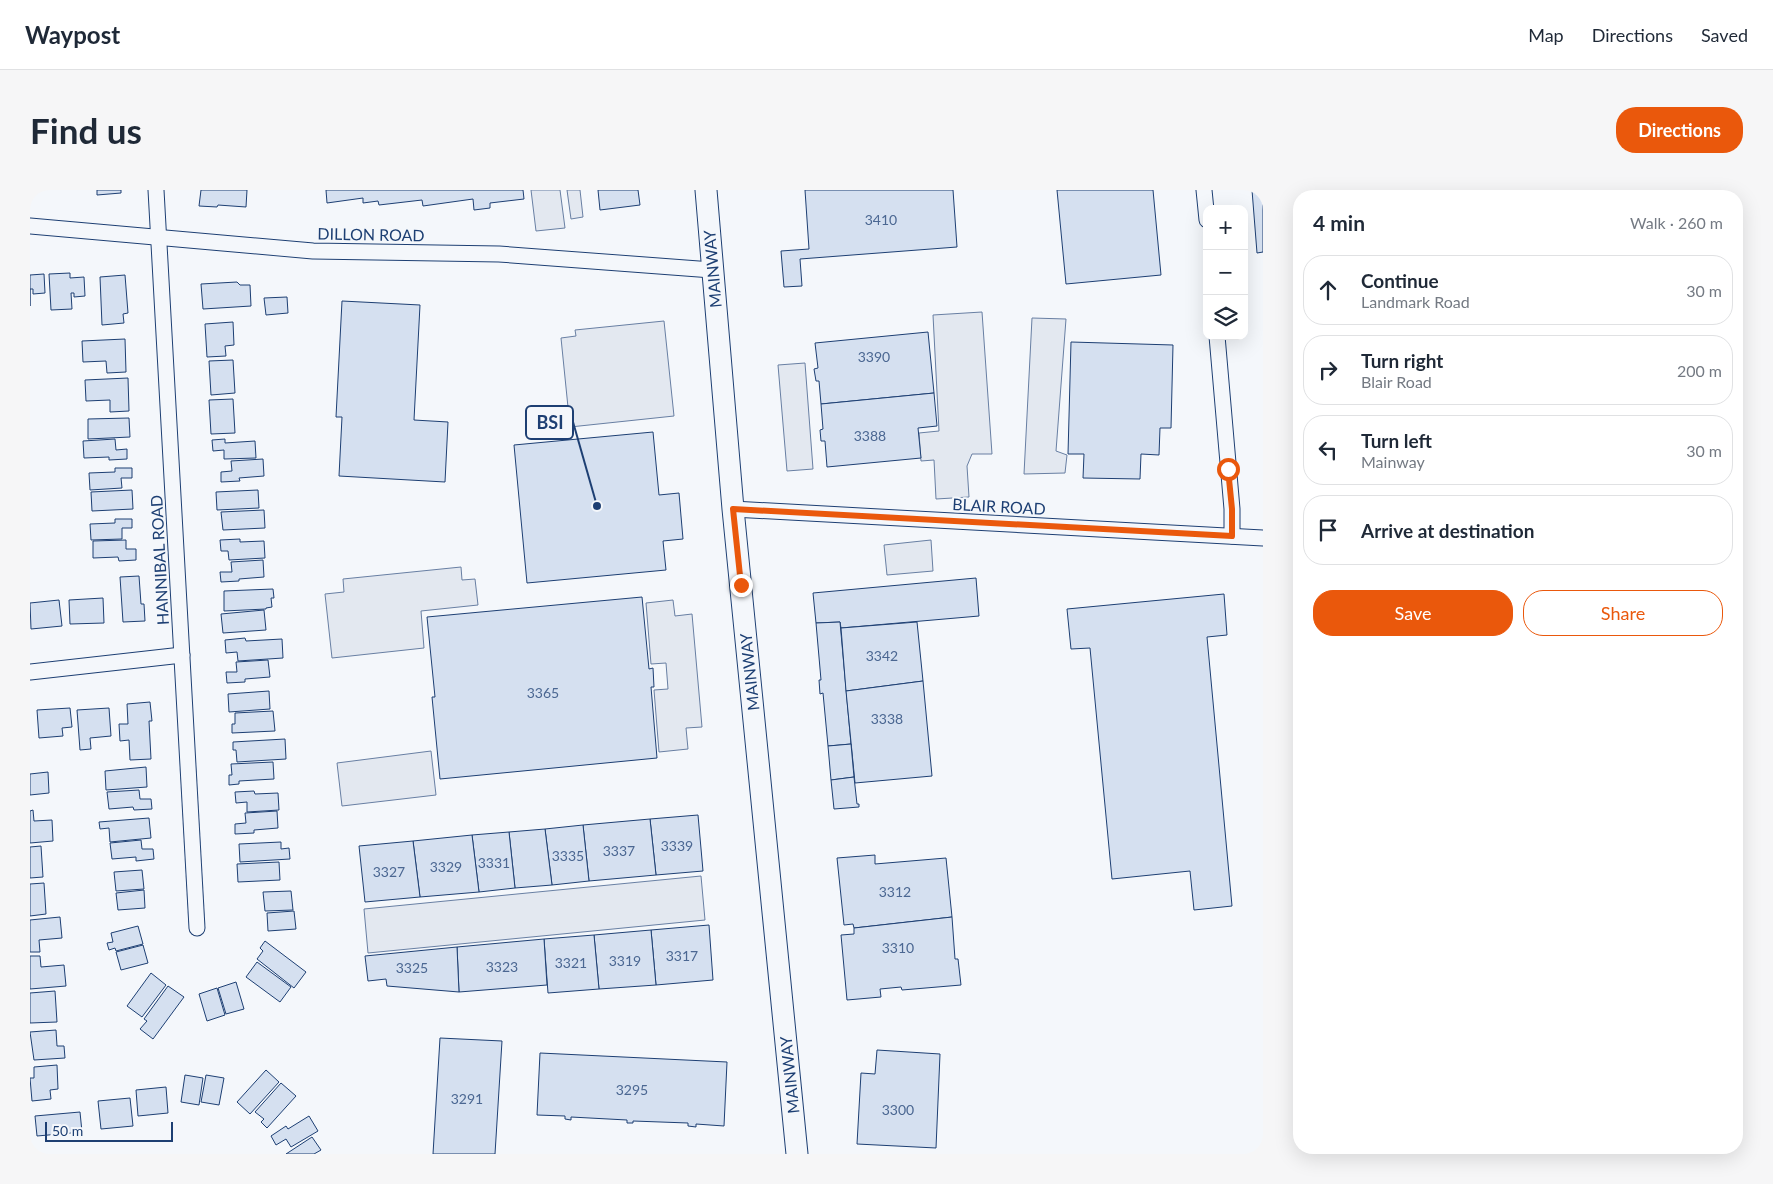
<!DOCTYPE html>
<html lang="en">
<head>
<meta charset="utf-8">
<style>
  :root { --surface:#fff; --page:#f6f6f7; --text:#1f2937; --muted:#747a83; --line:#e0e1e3; --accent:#ea580c }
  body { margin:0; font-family:Lato,sans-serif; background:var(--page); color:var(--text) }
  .controls { position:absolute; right:15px; top:15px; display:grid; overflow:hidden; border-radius:10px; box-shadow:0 5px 20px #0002 }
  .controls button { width:45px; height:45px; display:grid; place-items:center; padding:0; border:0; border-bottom:1px solid var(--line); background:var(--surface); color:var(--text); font:25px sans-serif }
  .scale { position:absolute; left:15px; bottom:12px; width:128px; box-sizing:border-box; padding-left:5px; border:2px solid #1d3f73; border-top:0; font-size:14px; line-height:18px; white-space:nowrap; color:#1d3f73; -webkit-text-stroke:4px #f4f7fb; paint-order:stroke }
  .stop { position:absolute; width:15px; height:15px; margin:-11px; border:4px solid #ea580c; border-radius:50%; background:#fff }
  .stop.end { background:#ea580c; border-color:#fff; box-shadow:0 1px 5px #0008 }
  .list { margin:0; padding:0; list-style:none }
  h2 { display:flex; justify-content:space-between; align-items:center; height:65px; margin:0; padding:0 20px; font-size:21px }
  h2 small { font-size:16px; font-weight:400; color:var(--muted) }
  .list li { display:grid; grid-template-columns:32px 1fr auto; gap:15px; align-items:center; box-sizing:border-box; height:70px; margin:0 10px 10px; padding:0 10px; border:1px solid var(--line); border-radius:20px }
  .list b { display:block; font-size:19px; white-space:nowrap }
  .list p { margin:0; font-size:16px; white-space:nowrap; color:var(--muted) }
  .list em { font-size:16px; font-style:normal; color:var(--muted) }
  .actions { display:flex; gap:10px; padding:15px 20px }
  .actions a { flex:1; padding:11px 0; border:1px solid var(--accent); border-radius:20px; text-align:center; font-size:18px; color:var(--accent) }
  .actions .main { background:var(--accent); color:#fff }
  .icon { flex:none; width:28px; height:28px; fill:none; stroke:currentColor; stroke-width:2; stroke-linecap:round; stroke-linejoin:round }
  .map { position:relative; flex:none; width:1233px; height:964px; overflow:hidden; border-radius:20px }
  header { display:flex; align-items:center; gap:30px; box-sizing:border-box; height:70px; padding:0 25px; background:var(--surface); border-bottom:1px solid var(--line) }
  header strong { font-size:24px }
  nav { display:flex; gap:28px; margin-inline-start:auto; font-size:18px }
  .intro { display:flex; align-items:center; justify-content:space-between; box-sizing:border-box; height:120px; padding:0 30px }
  h1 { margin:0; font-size:35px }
  .button { padding:12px 22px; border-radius:20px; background:var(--accent); color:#fff; font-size:18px; font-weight:700 }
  main { display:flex; gap:30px; padding:0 30px }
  aside { flex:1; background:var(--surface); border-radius:20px; box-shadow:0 5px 20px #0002 }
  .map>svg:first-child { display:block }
  .parking { fill:#e3e8f0; stroke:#687fa3 }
  .building { fill:#d5e0f0; stroke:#1d3f73 }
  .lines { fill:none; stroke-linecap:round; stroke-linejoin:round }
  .street-casing { stroke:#1d3f73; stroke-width:17 }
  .secondary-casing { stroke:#1d3f73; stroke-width:23 }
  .street { stroke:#f4f7fb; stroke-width:15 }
  .secondary { stroke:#f4f7fb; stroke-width:21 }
  .route { stroke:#ea580c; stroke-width:6 }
  .labels { text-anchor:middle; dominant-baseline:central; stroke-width:4; stroke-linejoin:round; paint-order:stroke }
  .number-label { font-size:14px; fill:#4b6792 }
  .street-label { font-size:16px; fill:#1d3f73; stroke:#f4f7fb }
  .leader { fill:none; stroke:#1d3f73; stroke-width:2 }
  .callout-dot { fill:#1d3f73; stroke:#f4f7fb; stroke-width:2 }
  .callout { fill:#f4f7fb; stroke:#1d3f73; stroke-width:2 }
  .callout-label { font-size:18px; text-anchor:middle; font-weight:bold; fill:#1d3f73 }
</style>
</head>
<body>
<header>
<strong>Waypost</strong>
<nav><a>Map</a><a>Directions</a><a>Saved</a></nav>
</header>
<div class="intro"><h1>Find us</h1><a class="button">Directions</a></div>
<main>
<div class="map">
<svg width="1233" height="964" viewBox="0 0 1233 964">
  <rect width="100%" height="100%" fill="#f4f7fb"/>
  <g class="parking">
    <polygon points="501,0 530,0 535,38 506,41"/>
    <polygon points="537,0 550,0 553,27 541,29"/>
    <polygon points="952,122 962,264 942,264 937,276 939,307 906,309 904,270 891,271 889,243 909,241 903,125"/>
    <polygon points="1002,128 1036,129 1026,261 1037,265 1035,283 994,284"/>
    <polygon points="634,131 644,226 540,237 531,148 546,146 545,140"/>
    <polygon points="775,173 783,279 757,281 748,175"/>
    <polygon points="901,350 903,381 857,385 854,355"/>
    <polygon points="431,377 432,390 445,389 448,415 391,421 394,458 302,468 295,404 314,402 313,389"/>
    <polygon points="643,410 645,426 662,424 672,537 656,538 658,559 629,562 624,500 638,499 636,473 621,474 616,413"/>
    <polygon points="401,561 406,605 312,616 307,573"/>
    <polygon points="671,686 675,730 338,763 334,719"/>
  </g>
  <g class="building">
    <polygon points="67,0 91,0 91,3 67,5"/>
    <polygon points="171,0 217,0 216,17 188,15 187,17 169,16"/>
    <polygon points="296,0 493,0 494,9 460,13 460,18 444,20 443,9 393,16 392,10 349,15 348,11 333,13 333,8 297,13"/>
    <polygon points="568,0 608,0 610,15 570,20"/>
    <polygon points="775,0 923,0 927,57 770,69 772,96 754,97 751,61 779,59"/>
    <polygon points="1027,0 1123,0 1131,85 1036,94"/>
    <polygon points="1222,0 1233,0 1233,62 1227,63"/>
    <polygon points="40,83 40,88 54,87 55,106 44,107 44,103 41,103 42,119 21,120 19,84"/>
    <polygon points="14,84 15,103 3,104 3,99 0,99 0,116 0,85"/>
    <polygon points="95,85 98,123 93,124 94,133 72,135 70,87"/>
    <polygon points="207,92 210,95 220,95 221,116 173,119 171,94"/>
    <polygon points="257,107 258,123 236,125 234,108"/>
    <polygon points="312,111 390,115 384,230 418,232 415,292 309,286 312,227 306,227"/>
    <polygon points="203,132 204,155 195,156 196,166 177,167 175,134"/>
    <polygon points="898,142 904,203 791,214 789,191 786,191 784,179 788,178 785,153"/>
    <polygon points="95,149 96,182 77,183 76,171 53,172 52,151"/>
    <polygon points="1041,152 1143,155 1141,238 1130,238 1129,265 1111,264 1110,289 1053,288 1054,264 1038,264"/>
    <polygon points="203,170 205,203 181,205 179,171"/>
    <polygon points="98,188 99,221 80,222 80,210 56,211 55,190"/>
    <polygon points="904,203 907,236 888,238 891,268 797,277 795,251 791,251 790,240 793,239 791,214"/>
    <polygon points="203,209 205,243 181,244 179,210"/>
    <polygon points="99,228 100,247 58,249 58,229"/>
    <polygon points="623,242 629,305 649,303 653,349 633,351 636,380 497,393 484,255"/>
    <polygon points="85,249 86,260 97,259 97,269 79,270 79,267 54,268 53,251"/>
    <polygon points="195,249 195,253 225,251 226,268 194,269 194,260 183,261 182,250"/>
    <polygon points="233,269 234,286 209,288 210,291 191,292 191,282 202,281 201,271"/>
    <polygon points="85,278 102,278 102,288 91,288 92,298 60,300 59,283 85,282"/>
    <polygon points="102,300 103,319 62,321 61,302"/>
    <polygon points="228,300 229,318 187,320 186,302"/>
    <polygon points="234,320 235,338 193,340 191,322"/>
    <polygon points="85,329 102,329 102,338 92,338 92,349 61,350 60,334 85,333"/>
    <polygon points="210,349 210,352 234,351 235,368 199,370 198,361 191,361 190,350"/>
    <polygon points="96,350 96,359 106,359 106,370 89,371 88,367 63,368 63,351"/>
    <polygon points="233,370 234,387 209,389 209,391 191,392 190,382 202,382 201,372"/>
    <polygon points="109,386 111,414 114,414 115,431 93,432 90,387"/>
    <polygon points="946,388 949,426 811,438 810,432 786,433 783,403"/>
    <polygon points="243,399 244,408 241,408 242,417 236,418 236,419 194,421 194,401"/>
    <polygon points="1194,404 1197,445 1177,447 1202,716 1164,720 1160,681 1082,689 1060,458 1041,459 1037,419"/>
    <polygon points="612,407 619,479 623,478 624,497 621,497 627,568 410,589 402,507 405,507 397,427"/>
    <polygon points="73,408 74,433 40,434 39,410"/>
    <polygon points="29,410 32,436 1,439 0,413"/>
    <polygon points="234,420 236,440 193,443 191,424"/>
    <polygon points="810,432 821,554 798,556 793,503 790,504 789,490 791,490 786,433"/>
    <polygon points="887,432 893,491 816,501 811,438"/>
    <polygon points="215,448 216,451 252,449 253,468 208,471 207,462 196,463 195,450"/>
    <polygon points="238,470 240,487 215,489 215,492 197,493 196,482 207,482 206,472"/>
    <polygon points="893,491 902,586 825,593 816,501"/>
    <polygon points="239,501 240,519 199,522 198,504"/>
    <polygon points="120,512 122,531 119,531 121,569 100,570 99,550 90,551 89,534 98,534 97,514"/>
    <polygon points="40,518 42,537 32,538 33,546 9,548 7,520"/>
    <polygon points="79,518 81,546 60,548 61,559 50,560 47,520"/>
    <polygon points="243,521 245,541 202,543 202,534 205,534 205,523"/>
    <polygon points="255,549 256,569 207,572 206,560 203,560 203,552"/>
    <polygon points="821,554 824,587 801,590 798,556"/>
    <polygon points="243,572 244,589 209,591 209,594 199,595 199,585 202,585 201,574"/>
    <polygon points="116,577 117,597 76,600 75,581"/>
    <polygon points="18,582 19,603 0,605 0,584"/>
    <polygon points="824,587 827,614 829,614 829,617 804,619 801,590"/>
    <polygon points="109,600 110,609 121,609 122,619 104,620 103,617 79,619 77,602"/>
    <polygon points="224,601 225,604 248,603 249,620 217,622 217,612 206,613 205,602"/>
    <polygon points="3,620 4,631 22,630 23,651 0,653 0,621"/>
    <polygon points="247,621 248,638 224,640 224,643 205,644 205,634 216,633 215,623"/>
    <polygon points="668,625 673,681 626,685 620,629"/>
    <polygon points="119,628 121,648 80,652 79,638 70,639 69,632"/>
    <polygon points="620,629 626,685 559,691 553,635"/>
    <polygon points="553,635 559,691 522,695 515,639"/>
    <polygon points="515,639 522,695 485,698 479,642"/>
    <polygon points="479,642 485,698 449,702 442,645"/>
    <polygon points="442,645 449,702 390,707 383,651"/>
    <polygon points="111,650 112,659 123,659 124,669 106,671 106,667 82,669 80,653"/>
    <polygon points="383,651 390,707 335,712 329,656"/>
    <polygon points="251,652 251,659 259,658 260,669 210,672 209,654"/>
    <polygon points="11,656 13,687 0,688 0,657"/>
    <polygon points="845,665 845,674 916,668 922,727 824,738 823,734 814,735 807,668"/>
    <polygon points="249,672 250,690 208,692 207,674"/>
    <polygon points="112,680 114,699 86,701 84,682"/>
    <polygon points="14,693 16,724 0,726 0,694"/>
    <polygon points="114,700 115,718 88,720 86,703"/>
    <polygon points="261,701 263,720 235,721 233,702"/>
    <polygon points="264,721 266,739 238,741 237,723"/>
    <polygon points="30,727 32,748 9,750 10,762 0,762 0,730"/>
    <polygon points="922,727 925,769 928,769 931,795 872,800 871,797 850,799 851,807 817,810 811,745 824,744 824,738"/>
    <polygon points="679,735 683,790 626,795 621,740"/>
    <polygon points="108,736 113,754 86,761 85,758 79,760 77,753 83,752 81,743"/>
    <polygon points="621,740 626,795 569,799 564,745"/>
    <polygon points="564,745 569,799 518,803 514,749"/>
    <polygon points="514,749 517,795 429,802 427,757"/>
    <polygon points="235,751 276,782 264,798 227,769 233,761 230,758"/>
    <polygon points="113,755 118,773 91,780 86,762"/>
    <polygon points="427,757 429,802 357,796 356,789 338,791 335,766"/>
    <polygon points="0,766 10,766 11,777 34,775 36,796 0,799"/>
    <polygon points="227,772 261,797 250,812 216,787"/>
    <polygon points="121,783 136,795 112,827 97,816"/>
    <polygon points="206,792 214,819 196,824 188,798"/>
    <polygon points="138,796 154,807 123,849 110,839 117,831 114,829"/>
    <polygon points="187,798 195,825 177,831 169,804"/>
    <polygon points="25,801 27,832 0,833 0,803"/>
    <polygon points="26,840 27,856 34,856 35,868 4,870 0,842"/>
    <polygon points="410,848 472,851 465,964 403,964"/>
    <polygon points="847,860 910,864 906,958 827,954 831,883 845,884"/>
    <polygon points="510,863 697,872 694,936 666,934 666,937 658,936 658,933 603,931 603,933 597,933 597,930 541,927 541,930 535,929 535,926 507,925"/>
    <polygon points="27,875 28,899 20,900 21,909 2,911 0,888 4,888 4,877"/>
    <polygon points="236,880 249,892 220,924 207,912"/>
    <polygon points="155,885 173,888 169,915 151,912"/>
    <polygon points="176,885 194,888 189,915 171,912"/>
    <polygon points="251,893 266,906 237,938 231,932 234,929 225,922"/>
    <polygon points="136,897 138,923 108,926 106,900"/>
    <polygon points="100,908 103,936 71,939 68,911"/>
    <polygon points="50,922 52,942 7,946 5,926"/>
    <polygon points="279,926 288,941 261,957 256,949 246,955 241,946 256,936 258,939"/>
    <polygon points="282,947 291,960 284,964 256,964"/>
  </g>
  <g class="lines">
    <g class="street-casing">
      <g id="street">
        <polyline points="126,0 167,738"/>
        <polyline points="1174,0 1177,30"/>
        <polyline points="0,36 283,61 469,64 682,80"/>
        <polyline points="1187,146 1202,319 1202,346"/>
        <polyline points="703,319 1233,348"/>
        <polyline points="0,482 152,465"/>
      </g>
    </g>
    <g class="secondary-casing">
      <polyline id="secondary" points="676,0 703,319 767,964"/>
    </g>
    <use href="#street" class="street"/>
    <use href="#secondary" class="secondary"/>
  </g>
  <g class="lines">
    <polyline class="route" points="711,395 703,319 1202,346 1202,319 1198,279"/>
  </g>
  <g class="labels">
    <g class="number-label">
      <text x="851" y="29">3410</text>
      <text x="844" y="166">3390</text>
      <text x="840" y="245">3388</text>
      <text x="852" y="465">3342</text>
      <text x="513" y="502">3365</text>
      <text x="857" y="528">3338</text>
      <text x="647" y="655">3339</text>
      <text x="589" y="660">3337</text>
      <text x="538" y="665">3335</text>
      <text x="464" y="672">3331</text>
      <text x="416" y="676">3329</text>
      <text x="359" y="681">3327</text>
      <text x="865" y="701">3312</text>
      <text x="868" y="757">3310</text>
      <text x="652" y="765">3317</text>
      <text x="595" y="770">3319</text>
      <text x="541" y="772">3321</text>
      <text x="472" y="776">3323</text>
      <text x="382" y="777">3325</text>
      <text x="602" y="899">3295</text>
      <text x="437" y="908">3291</text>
      <text x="868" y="919">3300</text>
    </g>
    <g class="street-label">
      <text transform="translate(341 44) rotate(1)">DILLON ROAD</text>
      <text transform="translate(682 79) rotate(-95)">MAINWAY</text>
      <text transform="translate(969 316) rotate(3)">BLAIR ROAD</text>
      <text transform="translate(129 370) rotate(-93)">HANNIBAL ROAD</text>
      <text transform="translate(719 482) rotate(-96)">MAINWAY</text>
      <text transform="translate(759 885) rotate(-96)">MAINWAY</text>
    </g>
  </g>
  <path class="leader" d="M567 316L543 232"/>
  <circle class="callout-dot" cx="567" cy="316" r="5"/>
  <rect class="callout" x="496" y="216" width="47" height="33" rx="5"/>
  <g class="callout-label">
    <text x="520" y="239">BSI</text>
  </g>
</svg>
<div class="controls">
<button>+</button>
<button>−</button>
<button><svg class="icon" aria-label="layers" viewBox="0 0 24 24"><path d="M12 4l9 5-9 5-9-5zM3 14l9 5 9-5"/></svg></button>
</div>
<div class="scale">50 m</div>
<div class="stop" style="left:1198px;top:279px"></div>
<div class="stop end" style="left:711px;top:395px"></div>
</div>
<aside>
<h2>4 min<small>Walk · 260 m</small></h2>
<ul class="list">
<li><svg class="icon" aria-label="ahead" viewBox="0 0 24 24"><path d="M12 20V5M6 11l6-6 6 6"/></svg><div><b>Continue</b><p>Landmark Road</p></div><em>30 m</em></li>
<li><svg class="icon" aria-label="right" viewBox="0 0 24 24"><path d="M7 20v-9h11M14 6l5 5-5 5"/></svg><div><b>Turn right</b><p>Blair Road</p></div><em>200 m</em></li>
<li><svg class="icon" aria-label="left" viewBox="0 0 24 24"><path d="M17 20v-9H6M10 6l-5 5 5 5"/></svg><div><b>Turn left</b><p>Mainway</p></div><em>30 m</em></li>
<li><svg class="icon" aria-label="arrive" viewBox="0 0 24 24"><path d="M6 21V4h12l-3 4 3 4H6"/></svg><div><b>Arrive at destination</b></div></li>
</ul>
<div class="actions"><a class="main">Save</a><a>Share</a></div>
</aside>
</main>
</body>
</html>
